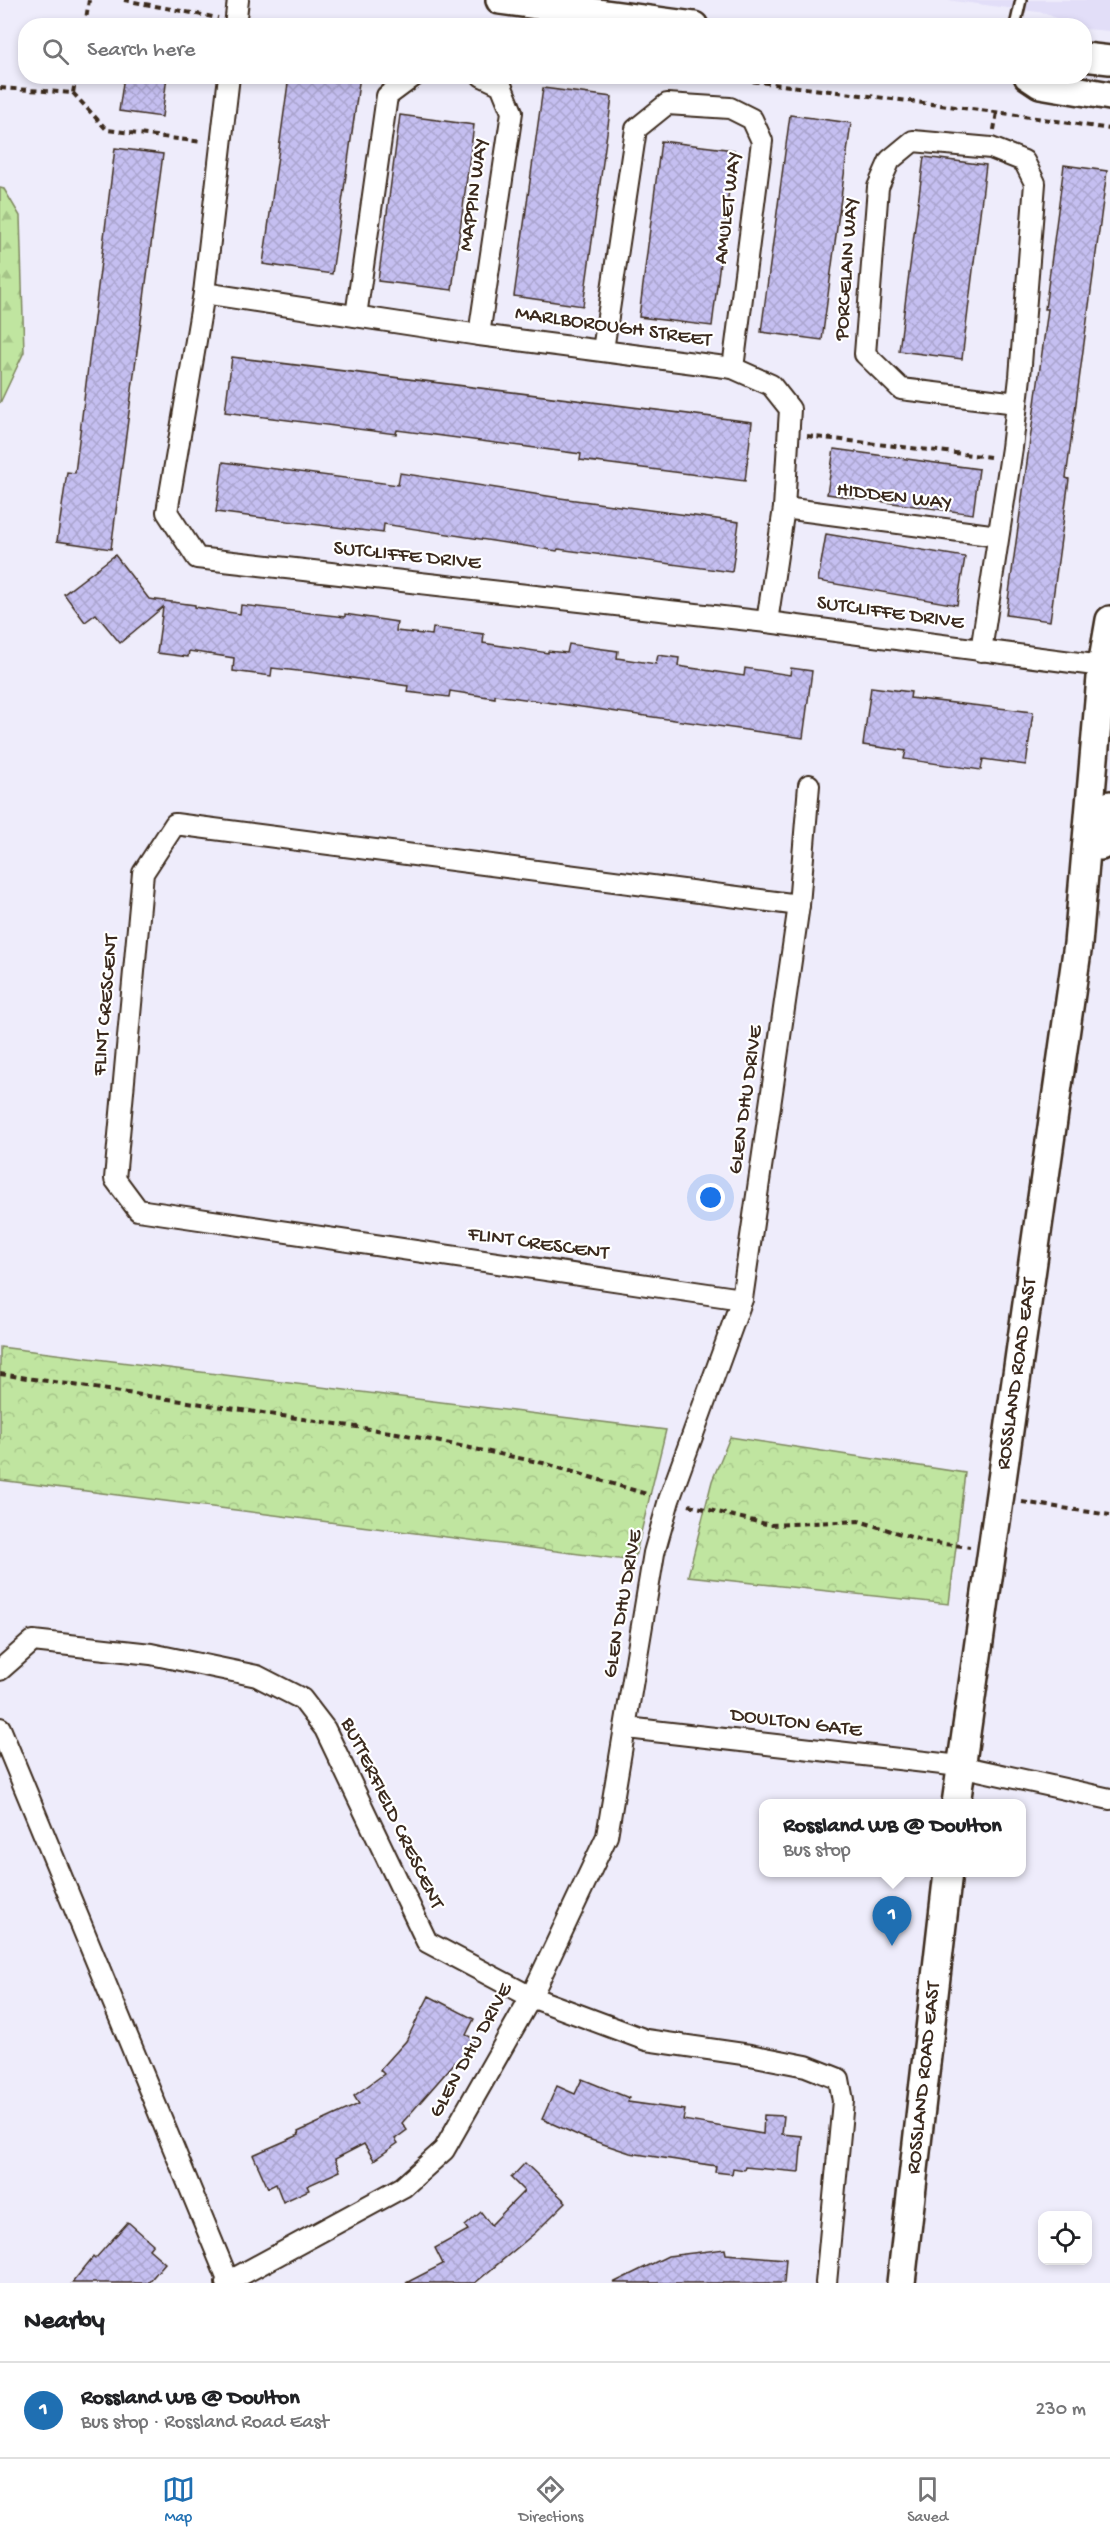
<!DOCTYPE html>
<html lang="en">
<head>
<meta charset="utf-8">
<style>
  :root { --surface:#fff; --page:#f2f2f2; --text:#202124; --muted:#757577; --line:#e0e0e0; --accent:#1f6fb2 }
  body { margin:0; font-family:"Gochi Hand",sans-serif; background:var(--page); color:var(--text) }
  .controls { position:absolute; right:18px; bottom:18px; display:grid; overflow:hidden; border-radius:12px; box-shadow:0 3px 9px #0003 }
  .controls button { width:54px; height:54px; display:grid; place-items:center; padding:0; border:0; border-bottom:2px solid var(--line); background:var(--surface); color:var(--text); font:30px sans-serif }
  .you { position:absolute; left:711px; top:1198px; width:21px; height:21px; margin:-15px; border:4px solid #fff; border-radius:50%; background:#1a73e8; box-shadow:0 0 0 9px #1a73e833 }
  .badge { display:grid; place-items:center; width:39px; height:39px; border-radius:50%; background:var(--accent); color:#fff; font-size:20px; font-weight:700 }
  .pin { position:absolute; translate:-50% -50px; filter:drop-shadow(0 2px 3px #0008) }
  .pin::after { content:''; position:absolute; top:32px; width:21px; height:18px; background:inherit; clip-path:polygon(0 0,100% 0,50% 100%) }
  .popup { position:absolute; left:759px; top:1799px; width:267px; height:78px; box-sizing:border-box; display:grid; place-content:center; border-radius:12px; background:var(--surface); filter:drop-shadow(0 2px 4px #0005); font-size:20px; white-space:nowrap; color:var(--muted) }
  .popup b { font-size:22px; color:var(--text) }
  .popup::after { content:''; position:absolute; left:50%; top:100%; margin-left:-12px; border:12px solid transparent; border-top-color:var(--surface) }
  .list { margin:0; padding:0; list-style:none }
  h2 { display:flex; justify-content:space-between; align-items:center; height:78px; margin:0; padding:0 24px; font-size:26px }
  h2 small { font-size:20px; font-weight:400; color:var(--muted) }
  .list li { display:grid; grid-template-columns:39px 1fr auto; gap:18px; align-items:center; box-sizing:border-box; height:96px; padding:0 24px; border-top:2px solid var(--line) }
  .list b { display:block; font-size:22px; white-space:nowrap }
  .list p { margin:0; font-size:20px; white-space:nowrap; color:var(--muted) }
  .list em { font-size:20px; font-style:normal; color:var(--muted) }
  .icon { flex:none; width:33px; height:33px; fill:none; stroke:currentColor; stroke-width:2; stroke-linecap:round; stroke-linejoin:round }
  .map { position:relative; flex:none; width:1110px; height:2283px; overflow:hidden }
  .search { position:absolute; background:var(--surface); box-shadow:0 3px 9px #0003; left:18px; right:18px; top:18px; height:66px; display:flex; align-items:center; gap:15px; box-sizing:border-box; padding:0 21px; border-radius:24px; color:var(--muted); font-size:22px }
  .sheet { height:174px; background:var(--surface) }
  nav { display:flex; justify-content:space-around; align-items:center; box-sizing:border-box; height:84px; border-top:2px solid var(--line); background:var(--surface); font-size:16px; color:var(--muted) }
  nav a { display:grid; justify-items:center; gap:3px }
  nav .on { color:var(--accent) }
  .map>svg:first-child { display:block }
  .built { fill:#e2def8 }
  .forest { fill:url(#forest-firs); stroke:#7e885f; stroke-width:1.5 }
  .park { fill:url(#park-crowns); stroke:#7e885f; stroke-width:1.5 }
  .building { fill:url(#building-cross-hatch); stroke:#3b2a1e; stroke-width:1.5 }
  .lines { fill:none; stroke-linecap:round; stroke-linejoin:round }
  .service-casing { stroke:#3b2a1e; stroke-width:14 }
  .minor-casing { stroke:#3b2a1e; stroke-width:24 }
  .secondary-casing { stroke:#3b2a1e; stroke-width:32 }
  .path { stroke:#3b2a1e; stroke-width:4; stroke-dasharray:6 4.5; stroke-linecap:butt }
  .service { stroke:#fff; stroke-width:9 }
  .minor { stroke:#fff; stroke-width:20 }
  .secondary { stroke:#fff; stroke-width:27 }
  .labels { text-anchor:middle; dominant-baseline:central; stroke-width:4.5; stroke-linejoin:round; paint-order:stroke }
  .street-label { font-size:21px; fill:#3b2a1e; stroke:#fff }
</style>
</head>
<body>
<div class="map">
<svg width="1110" height="2283" viewBox="0 0 1110 2283">
  <defs>
    <pattern id="forest-firs" width="22" height="20" patternUnits="userSpaceOnUse" patternTransform="scale(1.5)"><rect width="22" height="20" fill="#c0e5a0"/><path d="M5 1l3.5 6h-7zM16 11l3.5 6h-7z" fill="#a6c589"/></pattern>
    <pattern id="park-crowns" width="20" height="18" patternUnits="userSpaceOnUse" patternTransform="scale(1.5)"><rect width="20" height="18" fill="#c0e5a0"/><path d="M2 6a3 3 0 1 1 6 0M12 15a3 3 0 1 1 6 0" fill="none" stroke="#a6c589"/></pattern>
    <pattern id="building-cross-hatch" width="8" height="8" patternUnits="userSpaceOnUse" patternTransform="scale(1.5)"><rect width="8" height="8" fill="#c5bff1"/><path d="M0 0l8 8M0 8l8-8" fill="none" stroke="#aaa4ce"/></pattern>
  </defs>
  <rect width="100%" height="100%" fill="#eeecfb"/>
  <filter id="ink" filterUnits="userSpaceOnUse"><feTurbulence type="fractalNoise" baseFrequency=".0167" numOctaves="2"/><feDisplacementMap in="SourceGraphic" scale="12" xChannelSelector="R" yChannelSelector="G"/><feConvolveMatrix kernelMatrix="1 2 1 2 8 2 1 2 1" color-interpolation-filters="sRGB"/></filter>
  <g filter="url(#ink)">
    <polygon class="built" points="947,0 1110,0 1110,31 1085,29 1084,26 1067,25 1046,13"/>
    <polygon class="forest" points="0,188 4,189 20,216 24,352 0,403"/>
    <g class="park">
      <polygon points="0,1347 666,1430 634,1561 0,1480"/>
      <polygon points="730,1437 965,1473 949,1604 688,1576 712,1481"/>
    </g>
    <g class="building">
      <polygon points="124,76 167,76 162,117 119,111"/>
      <polygon points="289,76 360,76 332,274 263,264"/>
      <polygon points="543,88 612,97 583,306 514,296"/>
      <polygon points="400,115 474,125 452,290 378,281"/>
      <polygon points="790,115 851,123 822,340 761,332"/>
      <polygon points="661,141 734,150 712,326 639,317"/>
      <polygon points="115,148 163,154 111,549 57,541 67,472 75,473"/>
      <polygon points="924,157 986,165 962,359 899,351"/>
      <polygon points="1064,165 1107,171 1066,478 1069,479 1050,621 1006,615 1048,309 1045,309"/>
      <polygon points="232,357 752,422 745,481 580,460 581,454 397,430 396,434 225,412"/>
      <polygon points="834,449 979,469 973,514 827,494"/>
      <polygon points="223,462 398,485 400,473 560,498 739,522 732,572 558,549 557,551 384,524 383,533 216,512"/>
      <polygon points="826,534 965,557 957,605 818,581"/>
      <polygon points="115,555 149,599 195,605 195,607 240,614 241,605 345,617 345,614 397,622 396,631 432,635 433,628 484,634 483,643 548,653 548,651 567,653 569,644 596,648 618,651 617,658 656,664 658,655 679,658 678,666 744,676 745,668 790,675 791,668 812,671 803,738 495,695 495,698 450,691 449,697 424,694 407,692 408,686 316,673 272,668 271,676 233,671 234,658 189,651 188,657 157,653 163,607 120,643 96,614 85,622 64,594"/>
      <polygon points="871,687 911,692 910,698 1033,712 1026,765 983,759 981,770 904,759 906,751 863,745"/>
      <polygon points="429,1996 474,2019 466,2035 475,2039 463,2061 458,2059 402,2123 407,2130 395,2139 398,2143 374,2160 364,2144 335,2159 340,2171 307,2186 309,2190 283,2202 276,2184 268,2188 253,2155 299,2135 298,2132 359,2104 354,2096 384,2074 380,2070 406,2041"/>
      <polygon points="582,2079 629,2098 628,2102 685,2110 683,2120 763,2134 764,2115 784,2116 782,2134 802,2136 799,2172 745,2167 744,2170 733,2168 732,2174 715,2172 716,2166 630,2153 582,2137 542,2119 557,2086 575,2094"/>
      <polygon points="525,2163 566,2202 535,2233 475,2283 406,2283 443,2264 435,2248 468,2230 465,2226 481,2212 491,2225 524,2191 511,2178"/>
      <polygon points="128,2222 153,2244 149,2249 165,2263 148,2283 72,2283 93,2257 95,2259"/>
      <polygon points="725,2249 726,2254 786,2259 784,2283 613,2283 668,2256"/>
    </g>
    <g class="lines">
      <g class="service-casing">
        <polyline id="service" points="1015,26 1021,0"/>
      </g>
      <g class="minor-casing">
        <g id="minor">
          <polyline points="235,26 238,0"/>
          <polyline points="229,76 204,293 167,512 197,558 767,622 1102,666"/>
          <polyline points="204,293 479,335 733,368 771,385 790,409 784,508 767,622"/>
          <polyline points="356,316 387,96 414,76"/>
          <polyline points="479,335 512,112 501,85 482,76"/>
          <polyline points="603,350 636,129 667,104 730,108 752,119 762,141 733,368"/>
          <polyline points="784,508 998,536"/>
          <polyline points="981,651 1012,448 1020,377 1035,183 1024,161 991,148 913,141 890,160 878,187 865,354 901,389 1017,403"/>
          <polyline points="742,1299 138,1210 115,1179 143,873 175,824 799,905"/>
          <polyline points="0,1670 33,1641 151,1654 257,1676 302,1699 325,1729 427,1942 531,1997 646,2040 750,2055 806,2066 839,2079 843,2101 826,2283"/>
          <polyline points="0,1728 228,2280"/>
          <polyline points="627,1728 960,1766 1110,1799"/>
          <polyline points="226,2283 403,2187 444,2150 531,1997 607,1836 654,1553 669,1500 742,1299 799,905 809,785"/>
        </g>
      </g>
      <g class="secondary-casing">
        <g id="secondary">
          <polyline points="500,0 694,26"/>
          <polyline points="1084,57 1110,60"/>
          <polyline points="1028,76 1040,84 1110,96"/>
          <polyline points="1101,846 1110,805"/>
          <polyline points="956,1804 1078,944 1102,666 1110,620"/>
          <polyline points="901,2283 948,1872"/>
        </g>
      </g>
      <g class="path">
        <polyline points="124,0 218,18"/>
        <polyline points="255,23 278,26"/>
        <polyline points="85,26 89,0"/>
        <polyline points="711,76 1003,113 1110,129"/>
        <polyline points="0,88 73,93 76,76"/>
        <polyline points="73,93 107,130 202,142"/>
        <polyline points="994,130 997,112"/>
        <polyline points="807,436 990,457"/>
        <polyline points="0,1374 397,1433 543,1463 650,1495"/>
        <polyline points="1022,1502 1110,1515"/>
        <polyline points="689,1505 770,1525 859,1521 927,1542 970,1547"/>
      </g>
      <use href="#service" class="service"/>
      <use href="#minor" class="minor"/>
      <use href="#secondary" class="secondary"/>
    </g>
  </g>
  <g class="labels">
    <g class="street-label">
      <text transform="translate(475 195) rotate(-82)">MAPPIN WAY</text>
      <text transform="translate(729 208) rotate(-83)">AMULET WAY</text>
      <text transform="translate(848 269) rotate(-86)">PORCELAIN WAY</text>
      <text transform="translate(613 328) rotate(8)">MARLBOROUGH STREET</text>
      <text transform="translate(894 498) rotate(7)">HIDDEN WAY</text>
      <text transform="translate(407 557) rotate(6)">SUTCLIFFE DRIVE</text>
      <text transform="translate(890 614) rotate(8)">SUTCLIFFE DRIVE</text>
      <text transform="translate(107 1005) rotate(-85)">FLINT CRESCENT</text>
      <text transform="translate(747 1100) rotate(-82)">GLEN DHU DRIVE</text>
      <text transform="translate(538 1245) rotate(8)">FLINT CRESCENT</text>
      <text transform="translate(1018 1374) rotate(-82)">ROSSLAND ROAD EAST</text>
      <text transform="translate(624 1604) rotate(-80)">GLEN DHU DRIVE</text>
      <text transform="translate(796 1724) rotate(7)">DOULTON GATE</text>
      <text transform="translate(391 1814) rotate(64)">BUTTERFIELD CRESCENT</text>
      <text transform="translate(472 2051) rotate(-61)">GLEN DHU DRIVE</text>
      <text transform="translate(925 2078) rotate(-84)">ROSSLAND ROAD EAST</text>
    </g>
  </g>
</svg>
<div class="controls">
<button><svg class="icon" aria-label="locate" viewBox="0 0 24 24"><circle cx="12" cy="12" r="6"/><path d="M12 2v4M12 18v4M2 12h4M18 12h4"/></svg></button>
</div>
<div class="you"></div>
<div class="pin badge" style="left:892px;top:1946px">1</div>
<div class="popup"><b>Rossland WB @ Doulton</b>Bus stop</div>
<div class="search"><svg class="icon" aria-label="search" viewBox="0 0 24 24"><circle cx="10" cy="10" r="6"/><path d="M15 15l6 6"/></svg>Search here</div>
</div>
<section class="sheet">
<h2>Nearby<small></small></h2>
<ul class="list">
<li><span class="badge">1</span><div><b>Rossland WB @ Doulton</b><p>Bus stop · Rossland Road East</p></div><em>230 m</em></li>
</ul>
</section>
<nav>
<a class="on"><svg class="icon" aria-label="map" viewBox="0 0 24 24"><path d="M3 6l6-2 6 2 6-2v14l-6 2-6-2-6 2zM9 4v14M15 6v14"/></svg>Map</a>
<a><svg class="icon" aria-label="directions" viewBox="0 0 24 24"><path d="M12 3l9 9-9 9-9-9zM9 14v-3h6M13 9l2 2-2 2"/></svg>Directions</a>
<a><svg class="icon" aria-label="saved" viewBox="0 0 24 24"><path d="M7 4h10v16l-5-4-5 4z"/></svg>Saved</a>
</nav>
</body>
</html>
